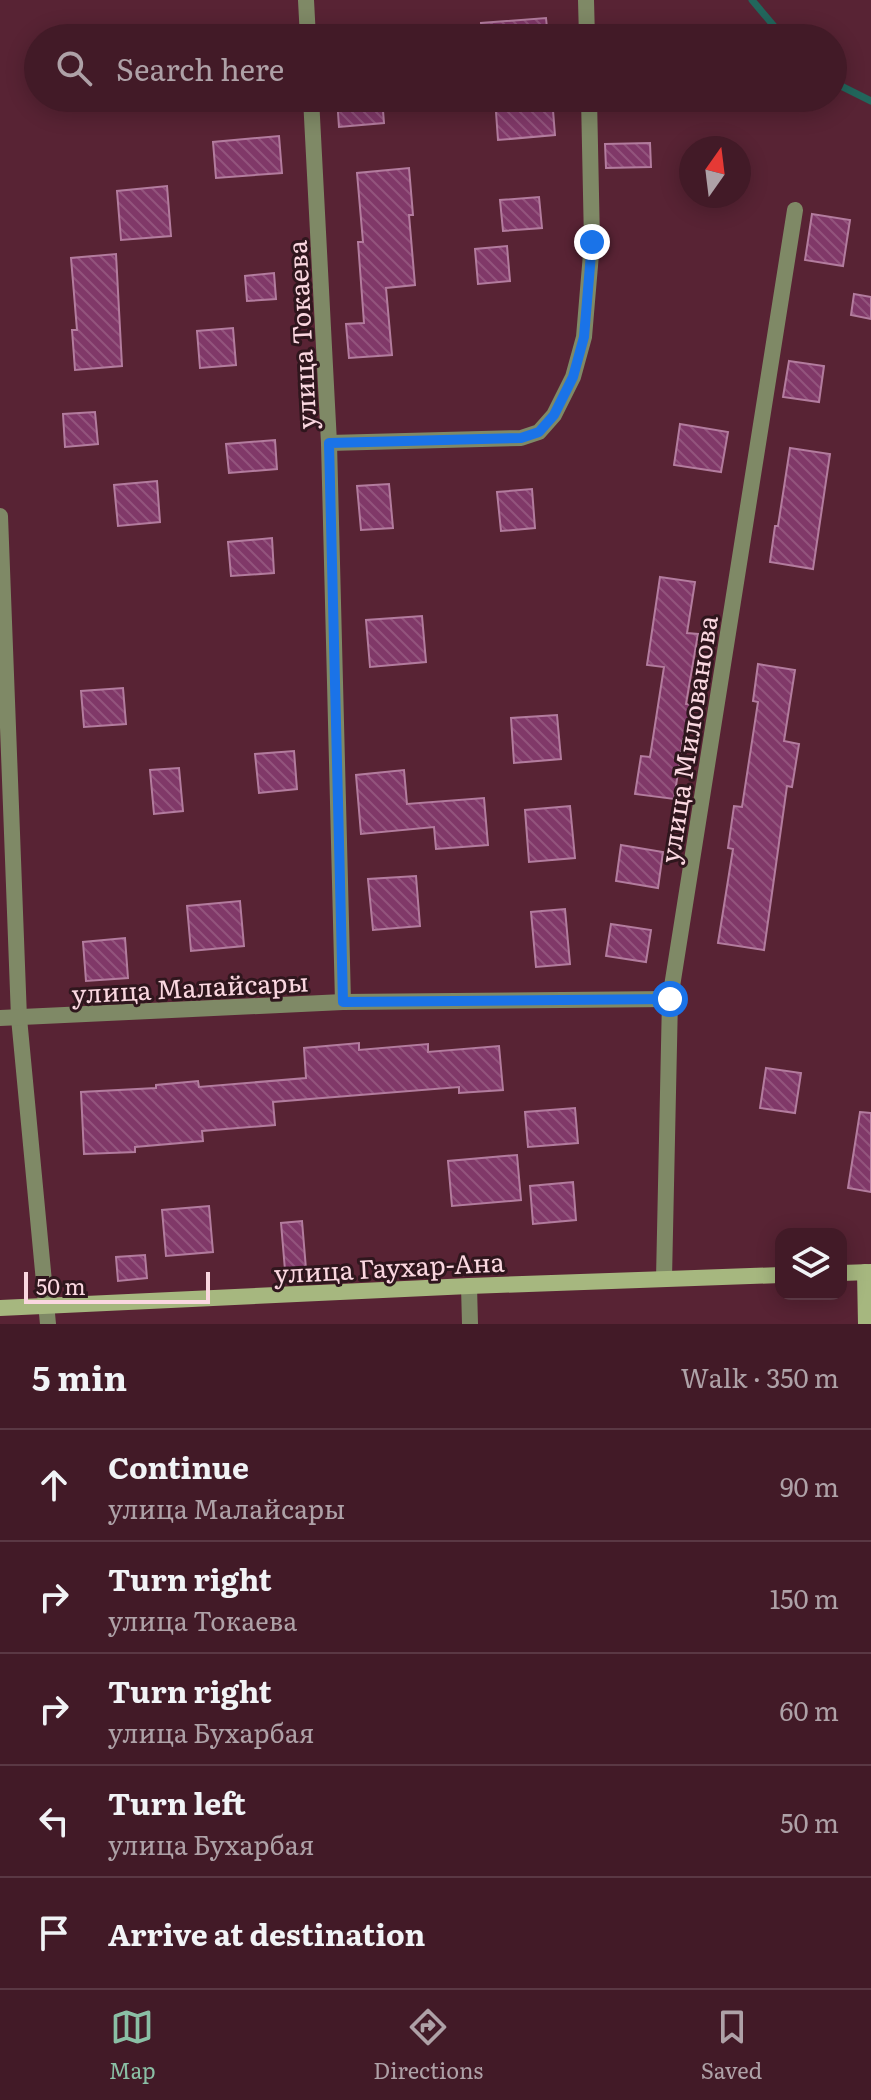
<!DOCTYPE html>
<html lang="en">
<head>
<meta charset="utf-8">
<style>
  :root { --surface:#421a27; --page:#4c2733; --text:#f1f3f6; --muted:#aea1a7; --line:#5a3844; --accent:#8abfa5 }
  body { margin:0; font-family:Literata,serif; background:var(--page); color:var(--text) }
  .controls { position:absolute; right:24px; bottom:24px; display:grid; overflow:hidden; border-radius:16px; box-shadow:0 4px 20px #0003 }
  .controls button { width:72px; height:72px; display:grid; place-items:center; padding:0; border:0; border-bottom:2px solid var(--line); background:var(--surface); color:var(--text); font:40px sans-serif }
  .compass { position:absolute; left:679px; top:136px; width:72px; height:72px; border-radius:50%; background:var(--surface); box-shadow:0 4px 20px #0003; rotate:14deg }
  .scale { position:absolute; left:24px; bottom:20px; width:186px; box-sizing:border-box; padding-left:8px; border:4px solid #fad7e0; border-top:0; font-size:22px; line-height:28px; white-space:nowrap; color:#fad7e0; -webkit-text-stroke:6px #2f161d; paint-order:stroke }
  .stop { position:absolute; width:24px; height:24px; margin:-18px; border:6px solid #1a73e8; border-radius:50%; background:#fff }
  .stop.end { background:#1a73e8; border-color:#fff; box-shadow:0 2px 8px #0008 }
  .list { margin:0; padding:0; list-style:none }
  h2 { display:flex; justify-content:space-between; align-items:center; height:104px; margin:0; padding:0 32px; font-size:34px }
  h2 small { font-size:26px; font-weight:400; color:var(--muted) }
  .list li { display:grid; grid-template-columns:52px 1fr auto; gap:24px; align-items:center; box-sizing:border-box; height:112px; padding:0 32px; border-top:2px solid var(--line) }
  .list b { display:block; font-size:30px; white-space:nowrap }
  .list p { margin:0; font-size:26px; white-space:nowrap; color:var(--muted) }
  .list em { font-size:26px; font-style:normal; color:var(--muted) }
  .icon { flex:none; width:44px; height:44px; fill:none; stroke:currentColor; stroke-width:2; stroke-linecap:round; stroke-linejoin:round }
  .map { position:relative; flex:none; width:871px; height:1324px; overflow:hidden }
  .search { position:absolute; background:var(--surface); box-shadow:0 4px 20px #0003; left:24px; right:24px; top:24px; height:88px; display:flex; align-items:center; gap:20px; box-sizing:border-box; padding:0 28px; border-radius:44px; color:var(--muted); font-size:30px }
  .sheet { height:664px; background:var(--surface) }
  nav { display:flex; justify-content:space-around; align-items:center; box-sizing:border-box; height:112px; border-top:2px solid var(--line); background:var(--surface); font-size:22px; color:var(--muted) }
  nav a { display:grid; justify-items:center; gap:4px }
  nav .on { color:var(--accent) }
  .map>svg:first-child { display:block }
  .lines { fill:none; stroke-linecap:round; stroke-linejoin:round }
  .stream { stroke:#22665c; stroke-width:7 }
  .building { fill:url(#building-back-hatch); stroke:#b37c9e; stroke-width:2 }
  .street { stroke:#7f8966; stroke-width:16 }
  .secondary { stroke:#a6b77f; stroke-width:16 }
  .route { stroke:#1a73e8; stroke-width:10 }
  .labels { text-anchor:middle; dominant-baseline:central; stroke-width:6; stroke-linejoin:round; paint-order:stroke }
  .street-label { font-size:26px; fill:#fad7e0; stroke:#2f161d }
</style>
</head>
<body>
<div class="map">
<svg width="871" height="1324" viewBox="0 0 871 1324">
  <defs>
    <pattern id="building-back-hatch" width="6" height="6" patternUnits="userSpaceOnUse" patternTransform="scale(2)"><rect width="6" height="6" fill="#803868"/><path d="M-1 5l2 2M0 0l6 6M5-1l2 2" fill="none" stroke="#93547d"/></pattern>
  </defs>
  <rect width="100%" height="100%" fill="#582334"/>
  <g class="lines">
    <g class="stream">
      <polyline points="752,0 784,38"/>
      <polyline points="833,82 871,101"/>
    </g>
  </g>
  <g class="building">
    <polygon points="546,18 548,38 482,38 481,23"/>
    <polygon points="337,98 382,98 384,123 339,127"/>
    <polygon points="495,98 552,98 555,135 498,140"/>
    <polygon points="279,136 282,173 216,178 213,142"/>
    <polygon points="650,143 651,167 606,168 605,144"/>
    <polygon points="409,168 413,215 409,215 415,285 386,288 392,355 349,358 346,324 364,323 358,242 363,242 357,173"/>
    <polygon points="167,186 171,236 121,240 117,191"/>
    <polygon points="539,197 542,228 503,231 500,200"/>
    <polygon points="812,214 850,220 843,266 805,260"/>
    <polygon points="507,246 510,281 478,284 475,249"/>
    <polygon points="116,254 122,366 75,370 72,330 77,330 71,258"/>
    <polygon points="274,273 276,299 247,301 245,276"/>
    <polygon points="854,294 871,297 871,319 851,315"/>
    <polygon points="233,328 236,365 200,368 197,331"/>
    <polygon points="789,361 824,366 819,402 783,397"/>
    <polygon points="95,412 98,444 65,447 63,414"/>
    <polygon points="680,424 728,432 721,472 674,465"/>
    <polygon points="275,440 277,469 229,473 226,444"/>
    <polygon points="790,448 830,454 813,569 770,562 775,526 778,526"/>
    <polygon points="157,481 160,522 118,526 114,485"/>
    <polygon points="389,484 393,528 361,530 357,486"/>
    <polygon points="532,489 535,528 501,531 497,492"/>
    <polygon points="272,538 274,573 231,576 228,542"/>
    <polygon points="660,577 695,582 687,633 698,634 686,704 692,705 686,739 683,739 674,799 635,794 641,756 650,757 664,667 647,665"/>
    <polygon points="422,616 426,662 370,667 366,620"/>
    <polygon points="758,664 795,670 784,741 799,744 792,787 787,786 764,950 718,943 733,849 728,848 734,806 742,807 758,702 753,701"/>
    <polygon points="123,688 126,724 84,727 81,691"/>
    <polygon points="557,715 561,759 514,763 511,718"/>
    <polygon points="294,751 297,789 259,793 255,754"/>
    <polygon points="179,768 183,811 154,814 150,770"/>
    <polygon points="404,770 407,804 484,798 488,845 436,849 434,827 361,834 356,775"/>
    <polygon points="570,806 575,858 529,862 525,810"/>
    <polygon points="621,845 663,852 658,888 616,881"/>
    <polygon points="416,876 420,926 373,930 368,879"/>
    <polygon points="240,901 244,946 191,951 187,906"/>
    <polygon points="565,909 570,964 536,967 531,912"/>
    <polygon points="611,924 651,930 646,962 606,956"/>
    <polygon points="125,938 128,978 86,981 83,942"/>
    <polygon points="359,1043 359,1050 428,1044 428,1052 499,1046 503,1090 459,1093 459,1087 273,1102 275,1125 202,1131 203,1141 135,1147 135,1152 84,1154 81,1092 156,1088 156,1085 198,1081 199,1087 306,1078 304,1048"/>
    <polygon points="766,1068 801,1073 795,1113 760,1108"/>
    <polygon points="575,1108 578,1143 528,1147 525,1112"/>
    <polygon points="860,1112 871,1113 871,1192 848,1188"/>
    <polygon points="517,1155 521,1200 452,1206 448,1161"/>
    <polygon points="573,1182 576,1220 533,1224 530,1186"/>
    <polygon points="209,1206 213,1252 166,1256 162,1210"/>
    <polygon points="302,1221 306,1269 285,1270 281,1223"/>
    <polygon points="145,1255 147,1278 118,1281 116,1257"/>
  </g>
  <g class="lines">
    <g class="street">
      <polyline points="306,0 308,38"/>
      <polyline points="586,0 587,38"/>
      <polyline points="311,98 329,443 343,1002"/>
      <polyline points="329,443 521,438 539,432 554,415 573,377 584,337 592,242 589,98"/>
      <polyline points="0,516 19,1018 48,1324"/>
      <polyline points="0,1018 343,1002 670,999"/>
      <polyline points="664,1279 670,999 795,210"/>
      <polyline points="469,1286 470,1324"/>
    </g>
    <g class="secondary">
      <polyline points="865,1272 866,1324"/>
      <polyline points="841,1273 871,1272"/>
      <polyline points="0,1308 469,1286 781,1275"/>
    </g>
  </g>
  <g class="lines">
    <polyline class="route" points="592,242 584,337 573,377 554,415 539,432 521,438 329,443 343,1002 670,999"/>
  </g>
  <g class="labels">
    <g class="street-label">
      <text transform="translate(300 335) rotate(-93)">улица Токаева</text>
      <text transform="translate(687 739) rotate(-81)">улица Милованова</text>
      <text transform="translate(190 986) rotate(-3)">улица Малайсары</text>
      <text transform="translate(389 1266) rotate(-3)">улица Гаухар-Ана</text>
    </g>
  </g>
</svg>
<div class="controls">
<button><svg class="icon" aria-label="layers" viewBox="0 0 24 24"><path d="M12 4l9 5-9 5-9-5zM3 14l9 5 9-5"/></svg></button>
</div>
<svg class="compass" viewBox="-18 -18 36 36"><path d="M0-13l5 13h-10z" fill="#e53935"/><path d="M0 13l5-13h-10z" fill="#aea1a7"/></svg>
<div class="scale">50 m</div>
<div class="stop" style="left:670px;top:999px"></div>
<div class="stop end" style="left:592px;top:242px"></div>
<div class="search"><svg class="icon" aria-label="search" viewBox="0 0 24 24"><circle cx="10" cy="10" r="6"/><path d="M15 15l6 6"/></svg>Search here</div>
</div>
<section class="sheet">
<h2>5 min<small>Walk · 350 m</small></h2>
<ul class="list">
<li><svg class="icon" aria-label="ahead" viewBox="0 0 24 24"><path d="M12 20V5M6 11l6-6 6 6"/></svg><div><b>Continue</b><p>улица Малайсары</p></div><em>90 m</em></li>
<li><svg class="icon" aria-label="right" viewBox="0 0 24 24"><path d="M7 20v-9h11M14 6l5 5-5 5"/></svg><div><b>Turn right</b><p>улица Токаева</p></div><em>150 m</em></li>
<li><svg class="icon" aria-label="right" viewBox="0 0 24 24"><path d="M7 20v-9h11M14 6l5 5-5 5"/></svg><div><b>Turn right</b><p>улица Бухарбая</p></div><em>60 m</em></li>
<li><svg class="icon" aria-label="left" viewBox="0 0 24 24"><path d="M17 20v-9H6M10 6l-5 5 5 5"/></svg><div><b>Turn left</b><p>улица Бухарбая</p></div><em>50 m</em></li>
<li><svg class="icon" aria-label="arrive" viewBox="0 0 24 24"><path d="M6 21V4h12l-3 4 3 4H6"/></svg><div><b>Arrive at destination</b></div></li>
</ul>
</section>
<nav>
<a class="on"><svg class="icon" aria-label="map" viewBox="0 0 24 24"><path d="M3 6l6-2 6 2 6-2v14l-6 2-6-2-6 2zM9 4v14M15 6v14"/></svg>Map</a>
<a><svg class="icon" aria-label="directions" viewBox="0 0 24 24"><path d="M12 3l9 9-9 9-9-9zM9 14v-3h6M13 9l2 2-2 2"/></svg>Directions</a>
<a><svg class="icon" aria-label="saved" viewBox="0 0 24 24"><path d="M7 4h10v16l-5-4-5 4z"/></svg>Saved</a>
</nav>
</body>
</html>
